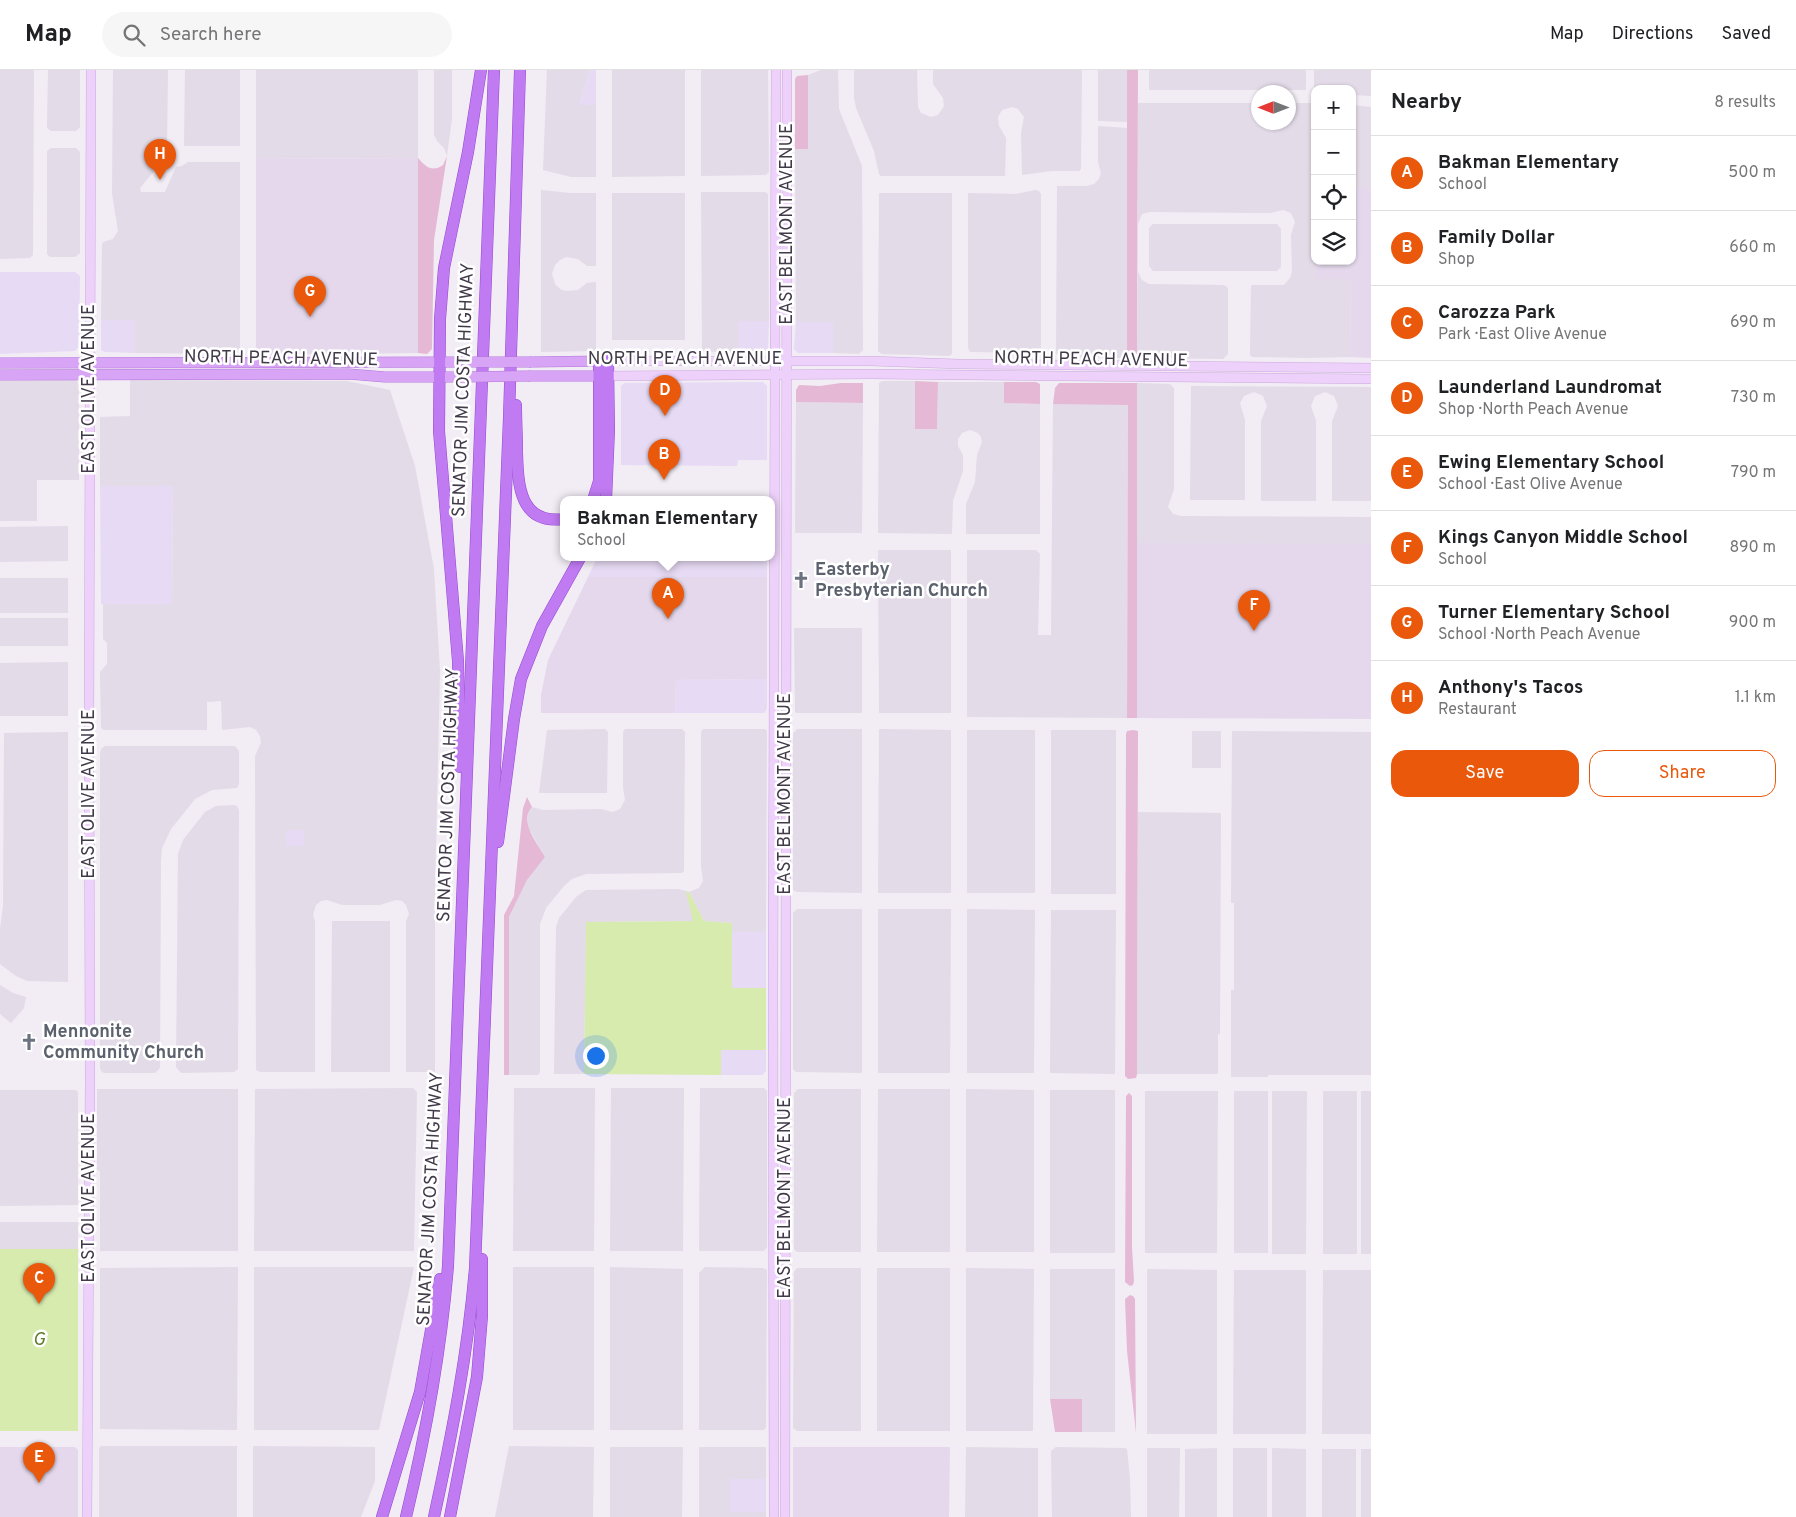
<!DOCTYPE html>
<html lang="en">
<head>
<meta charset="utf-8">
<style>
  :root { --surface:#fff; --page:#f6f6f6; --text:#202124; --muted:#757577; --line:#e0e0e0; --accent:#ea580c }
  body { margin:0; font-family:Overpass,sans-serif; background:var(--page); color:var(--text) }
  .controls { position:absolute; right:15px; top:15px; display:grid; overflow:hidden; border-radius:10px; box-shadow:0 1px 4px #0004 }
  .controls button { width:45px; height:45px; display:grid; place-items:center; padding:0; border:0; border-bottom:1px solid var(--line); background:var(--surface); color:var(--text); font:25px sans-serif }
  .compass { position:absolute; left:1251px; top:15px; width:45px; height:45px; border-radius:50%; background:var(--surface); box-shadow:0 1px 4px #0004; rotate:270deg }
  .you { position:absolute; left:595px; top:985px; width:18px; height:18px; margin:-12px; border:4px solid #fff; border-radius:50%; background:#1a73e8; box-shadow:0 0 0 8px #1a73e833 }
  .badge { display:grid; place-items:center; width:32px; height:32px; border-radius:50%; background:var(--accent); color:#fff; font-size:16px; font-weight:700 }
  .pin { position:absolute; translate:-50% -41px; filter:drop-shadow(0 1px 2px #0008) }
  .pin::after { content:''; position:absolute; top:26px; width:18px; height:15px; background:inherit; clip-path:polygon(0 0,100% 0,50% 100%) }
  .popup { position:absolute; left:560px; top:426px; width:215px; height:65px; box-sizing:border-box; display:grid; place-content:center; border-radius:10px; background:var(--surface); filter:drop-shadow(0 1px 4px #0005); font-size:16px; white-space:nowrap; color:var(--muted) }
  .popup b { font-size:19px; color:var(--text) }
  .popup::after { content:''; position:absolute; left:50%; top:100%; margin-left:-10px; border:10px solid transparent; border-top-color:var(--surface) }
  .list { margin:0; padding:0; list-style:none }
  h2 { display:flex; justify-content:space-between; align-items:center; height:65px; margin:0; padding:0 20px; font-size:21px }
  h2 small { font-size:16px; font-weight:400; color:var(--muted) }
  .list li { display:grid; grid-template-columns:32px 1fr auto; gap:15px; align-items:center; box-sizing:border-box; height:75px; padding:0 20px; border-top:1px solid var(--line) }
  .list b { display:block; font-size:19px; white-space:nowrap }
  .list p { margin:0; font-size:16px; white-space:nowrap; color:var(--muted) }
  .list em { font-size:16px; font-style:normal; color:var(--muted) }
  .actions { display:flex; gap:10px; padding:15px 20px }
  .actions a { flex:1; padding:11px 0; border:1px solid var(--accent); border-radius:15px; text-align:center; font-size:18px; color:var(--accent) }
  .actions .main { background:var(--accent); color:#fff }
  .icon { flex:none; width:28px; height:28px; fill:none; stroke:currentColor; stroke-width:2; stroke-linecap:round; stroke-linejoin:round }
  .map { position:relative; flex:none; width:1371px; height:1447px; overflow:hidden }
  header { display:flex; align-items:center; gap:30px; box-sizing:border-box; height:70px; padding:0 25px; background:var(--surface); border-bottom:1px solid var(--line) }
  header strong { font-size:24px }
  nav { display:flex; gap:28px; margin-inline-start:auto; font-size:18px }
  .search { width:350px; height:45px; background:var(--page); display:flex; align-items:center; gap:12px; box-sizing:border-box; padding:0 18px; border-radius:28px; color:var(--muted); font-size:19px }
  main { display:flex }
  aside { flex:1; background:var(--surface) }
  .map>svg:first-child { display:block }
  .residential { fill:#e3dbe8 }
  .commercial { fill:#e7daf4 }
  .education { fill:#e5d8ec }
  .green { fill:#e5b9d5 }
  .water { fill:#d7ebaf }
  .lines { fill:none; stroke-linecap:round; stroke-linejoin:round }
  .secondary-casing { stroke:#cba9dc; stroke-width:10 }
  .primary-casing { stroke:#b475da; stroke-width:11 }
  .motorway-casing { stroke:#944ad1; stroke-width:12 }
  .secondary { stroke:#edd1fa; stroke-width:9 }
  .primary { stroke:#d8a4f6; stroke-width:10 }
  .motorway { stroke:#c07af2; stroke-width:11 }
  .primary-bridge-casing { stroke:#b475da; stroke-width:11; stroke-linecap:butt }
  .primary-bridge { stroke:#d8a4f6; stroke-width:10 }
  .labels { text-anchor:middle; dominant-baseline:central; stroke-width:5; stroke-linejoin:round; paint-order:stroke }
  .street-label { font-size:18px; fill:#423a49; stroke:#fff }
  .worship-label { font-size:18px; font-weight:bold; fill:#5b616d; stroke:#fff; text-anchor:start }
  .water-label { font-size:19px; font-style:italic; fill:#637e2f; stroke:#fff }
</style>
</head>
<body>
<header>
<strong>Map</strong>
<div class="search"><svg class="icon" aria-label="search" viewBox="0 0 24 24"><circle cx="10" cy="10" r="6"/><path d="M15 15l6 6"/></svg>Search here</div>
<nav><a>Map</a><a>Directions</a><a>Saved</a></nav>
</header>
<main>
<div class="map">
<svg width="1371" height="1447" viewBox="0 0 1371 1447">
  <rect width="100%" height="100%" fill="#f2ecf5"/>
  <g class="residential">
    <polygon points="0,0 34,0 33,185 30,188 0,189"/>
    <polygon points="48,0 80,0 80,57 76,61 51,61 47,58"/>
    <polygon points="113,0 168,0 167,74 163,81 164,89 140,118 141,122 165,122 176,97 182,96 188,92 240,92 240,282 238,284 135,283 135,250 101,250 102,175 103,172 113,169 118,161 112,123"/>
    <polygon points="185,0 240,0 240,76 184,76"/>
    <polygon points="256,0 418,0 418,88 256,89"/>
    <polygon points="434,0 452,0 452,49 447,86 444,78 437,71 434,65"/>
    <polygon points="547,0 590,0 579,35 596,35 596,107 571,107 543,100"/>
    <polygon points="612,0 685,0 685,106 612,107"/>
    <polygon points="701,0 768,0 769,102 766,105 701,106"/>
    <polygon points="821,0 838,0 839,39 862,96 863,280 859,284 833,283 833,252 796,252 795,79 808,79 808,5"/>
    <polygon points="854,0 917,0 918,37 921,43 931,47 938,45 944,36 943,28 933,14 933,0 1082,0 1081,99 1079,101 1052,101 1022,105 1021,63 1024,47 1018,39 1012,37 1002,40 998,47 999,56 1006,68 1005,106 881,106 879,104 874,81 856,38 854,28"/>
    <polygon points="1098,0 1127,0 1127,52 1098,51"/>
    <rect x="1149" y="0" width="157" height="20"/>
    <polygon points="1314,0 1371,0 1371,26 1352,25 1352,19 1315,19 1314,23"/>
    <polygon points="1138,33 1258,33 1258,52 1288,52 1289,33 1315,33 1316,208 1351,209 1350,287 1306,288 1252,287 1250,285 1251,216 1252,215 1284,215 1290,208 1292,202 1291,165 1295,152 1291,143 1283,140 1270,143 1255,143 1150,142 1142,144 1138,154"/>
    <polygon points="1352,35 1371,37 1371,118 1352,118"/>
    <polygon points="1098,56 1127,58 1127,288 1059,287 1056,283 1057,116 1087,116 1094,114 1099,109 1101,103 1098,92"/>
    <polygon points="51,78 76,78 80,82 80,183 75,187 50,187 47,184 47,81"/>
    <polygon points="541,120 570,123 596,123 596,196 587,196 578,189 566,187 560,190 555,195 552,204 555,214 560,219 566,221 578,220 587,213 596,212 596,281 541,282"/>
    <polygon points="1035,120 1039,121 1041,124 1041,281 1037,283 970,282 968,278 968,123 1016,124"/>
    <polygon points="701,122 765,122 768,124 769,251 738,252 738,281 705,282 702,279"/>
    <rect x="612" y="123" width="73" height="147"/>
    <polygon points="879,123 952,123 952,284 949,286 882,284 878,281"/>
    <polygon points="1153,154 1277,154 1281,159 1281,197 1277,201 1153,201 1149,196 1149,158"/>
    <polygon points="1138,202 1142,210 1149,214 1224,215 1228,218 1228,284 1223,289 1137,288"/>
    <polygon points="76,310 79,314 79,410 37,410 37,451 0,451 0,311"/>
    <polygon points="130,310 347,311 390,320 415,396 434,499 440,601 435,822 435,1002 406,1002 406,851 409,844 406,835 402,831 396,830 380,835 342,835 327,830 321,831 316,835 313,845 315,851 315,1002 260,1002 256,1000 255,686 261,673 260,666 256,660 250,657 222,660 221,631 207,632 207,660 104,660 101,658 100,602 107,594 107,573 103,569 103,534 172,533 173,416 100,416 100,347 130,346"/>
    <polygon points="882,311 915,311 915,359 937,359 938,312 1004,312 1004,333 1040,334 1040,464 966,464 966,434 975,412 977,385 982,372 981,367 978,363 970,360 962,363 958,369 958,376 963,385 963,401 953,431 952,464 878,463 879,313"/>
    <polygon points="1137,313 1170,314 1174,318 1174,419 1168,437 1173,444 1181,446 1371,447 1371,475 1137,473"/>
    <polygon points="1191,316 1371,317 1371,431 1332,431 1332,351 1338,336 1334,326 1325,322 1315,326 1311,336 1316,351 1316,431 1261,431 1261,351 1267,336 1263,326 1254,322 1244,326 1240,333 1245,350 1245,430 1190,430"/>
    <polygon points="796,332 863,333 862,463 795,463"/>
    <polygon points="1053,334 1128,334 1127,648 967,647 967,480 1036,480 1040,484 1038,565 1051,565"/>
    <polygon points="68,456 68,491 0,492 0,457"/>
    <polygon points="878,480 951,480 951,643 879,643"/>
    <rect x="0" y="508" width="68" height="35"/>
    <rect x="0" y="548" width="68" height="28"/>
    <polygon points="794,558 862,558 862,643 797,643 795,642"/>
    <polygon points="68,592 68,646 0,646 0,593"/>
    <polygon points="605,659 608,662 607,723 539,723 547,660"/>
    <polygon points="625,659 682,659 685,662 684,801 682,803 586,804 572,809 564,816 546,838 540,854 540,1002 538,1005 509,1005 509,847 527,810 545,787 527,755 528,741 532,737 543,740 601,739 613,742 620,739 625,730 623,717 623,662"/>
    <polygon points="703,659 765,659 767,661 766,862 732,862 732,853 704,851 689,822 699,818 703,811 701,797 701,662"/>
    <polygon points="797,659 862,659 862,823 797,822 793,820 793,663"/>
    <polygon points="879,659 951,660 951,823 878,823"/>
    <rect x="967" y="660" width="68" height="163"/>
    <rect x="1051" y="660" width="65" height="164"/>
    <rect x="1192" y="661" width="29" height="37"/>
    <polygon points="1232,661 1371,662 1371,1005 1268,1005 1268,1007 1231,1007 1231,920 1234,920 1234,833 1231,833"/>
    <polygon points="68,662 68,912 27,911 16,906 0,894 0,859 3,836 4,663"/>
    <polygon points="105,676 235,676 239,681 239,714 237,718 212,720 195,729 171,759 162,778 161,792 160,998 155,1003 104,1003 101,1001 100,997 100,682 102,678"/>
    <polygon points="234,735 237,736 239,740 238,999 234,1002 181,1003 176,997 178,784 183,770 205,742 216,736"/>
    <polygon points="1138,742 1221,743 1220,964 1218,964 1218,1003 1216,1004 1137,1004"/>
    <polygon points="678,819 686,821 694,851 586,852 584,1004 554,1004 556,857 559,848 576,827 586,820"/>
    <polygon points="797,839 862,839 862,1003 796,1002 793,999 793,843"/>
    <polygon points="878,839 951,839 950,1003 878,1003"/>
    <polygon points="967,839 1035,840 1034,1003 967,1003"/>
    <polygon points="1051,840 1116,840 1115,1004 1050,1003"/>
    <polygon points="332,851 390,851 390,1002 331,1002"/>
    <polygon points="0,915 13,923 26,927 24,938 11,953 0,944"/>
    <polygon points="413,1018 417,1022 414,1181 254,1181 255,1019"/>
    <polygon points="514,1018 595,1018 594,1181 513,1181"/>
    <polygon points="611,1018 684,1018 683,1181 610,1181"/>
    <polygon points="700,1018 764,1018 767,1021 767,1177 764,1181 699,1181"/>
    <polygon points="97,1019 238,1019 238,1181 100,1181 100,1101 97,1100"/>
    <polygon points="798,1019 861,1019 861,1182 797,1182 794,1179 794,1023"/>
    <polygon points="878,1019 950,1019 950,1182 877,1182"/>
    <polygon points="966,1019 1034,1020 1034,1182 966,1182"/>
    <polygon points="0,1020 76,1020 78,1022 78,1135 0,1136"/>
    <rect x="1050" y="1020" width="65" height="163"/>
    <polygon points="1145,1021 1218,1021 1217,1183 1145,1183"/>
    <rect x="1234" y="1021" width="34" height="162"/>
    <polygon points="1272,1021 1307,1021 1306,1184 1272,1184"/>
    <rect x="1323" y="1021" width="34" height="163"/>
    <rect x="1361" y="1021" width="10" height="163"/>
    <rect x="0" y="1152" width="78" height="27"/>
    <polygon points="238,1197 237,1360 100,1359 100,1198"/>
    <polygon points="254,1197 414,1197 379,1360 254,1360"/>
    <rect x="513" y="1197" width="81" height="163"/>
    <polygon points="610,1197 683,1199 683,1360 610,1360"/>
    <polygon points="705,1197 763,1198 767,1200 766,1357 764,1360 699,1360 699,1203"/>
    <polygon points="797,1198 861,1198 861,1361 797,1361 793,1358 794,1202"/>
    <rect x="877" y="1198" width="73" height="163"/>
    <polygon points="966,1198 1034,1199 1033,1361 966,1361"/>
    <polygon points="1050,1199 1115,1199 1115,1362 1082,1362 1082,1329 1050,1329"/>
    <polygon points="1147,1199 1217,1200 1217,1364 1147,1364"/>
    <polygon points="1234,1200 1306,1200 1306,1364 1233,1364"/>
    <polygon points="1323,1200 1371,1200 1371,1364 1322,1364"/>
    <polygon points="101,1376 237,1376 237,1447 99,1447 99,1378"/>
    <polygon points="253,1376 375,1377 375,1411 361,1447 253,1447"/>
    <polygon points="509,1376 594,1377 593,1447 495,1447"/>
    <polygon points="610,1377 683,1377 682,1447 610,1447"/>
    <polygon points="699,1377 766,1377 766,1409 730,1409 730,1442 766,1442 766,1447 699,1447"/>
    <polygon points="966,1377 1038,1378 1038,1447 965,1447"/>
    <polygon points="1056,1377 1125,1378 1127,1379 1130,1408 1131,1447 1052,1447 1051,1381"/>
    <polygon points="1147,1378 1180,1378 1179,1447 1147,1447"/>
    <polygon points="1217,1378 1217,1447 1185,1447 1185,1379"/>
    <rect x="1233" y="1378" width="34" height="69"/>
    <polygon points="1272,1378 1306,1379 1306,1447 1272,1447"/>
    <rect x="1322" y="1379" width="34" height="68"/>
    <rect x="1361" y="1379" width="10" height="68"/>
  </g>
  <g class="commercial">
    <polygon points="590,0 596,0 596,35 579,35"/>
    <polygon points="0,202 75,202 80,206 79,277 75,281 0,284"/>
    <polygon points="101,250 135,250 135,283 105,282 101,280"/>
    <polygon points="738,251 769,251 768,279 764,281 738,281"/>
    <polygon points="796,252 833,252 833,283 798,283 794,279"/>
    <polygon points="763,312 767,316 767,390 738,390 737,396 621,395 621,316 624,313"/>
    <polygon points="100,416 173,416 172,534 101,534"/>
    <polygon points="597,488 767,488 767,507 588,507"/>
    <polygon points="767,609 767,639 764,643 675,643 676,610"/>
    <rect x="286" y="760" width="18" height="16"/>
    <rect x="732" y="862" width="34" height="56"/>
    <polygon points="721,980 766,980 766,1001 762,1005 721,1005"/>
    <rect x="730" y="1409" width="36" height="33"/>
  </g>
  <g class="education">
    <polygon points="418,88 418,283 256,285 256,89"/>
    <polygon points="1352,118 1371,118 1371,288 1350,287 1351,209 1316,209 1316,191 1352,191"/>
    <polygon points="1137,473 1371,474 1371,649 1137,648"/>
    <polygon points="588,507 767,507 767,609 676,610 675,643 541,643 541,625 548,590"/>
    <polygon points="0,1377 75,1377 78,1380 78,1447 0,1447"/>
    <polygon points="793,1377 950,1377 949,1447 793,1447"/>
  </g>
  <g class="green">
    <polygon points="1127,0 1138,0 1137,288 1127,288"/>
    <polygon points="808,5 808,79 795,79 795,9 797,6"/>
    <path d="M447,86L434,170L432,279L427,284L418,283V88C425,96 432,103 443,95Z"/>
    <polygon points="915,311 938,312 937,359 915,359"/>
    <polygon points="1004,312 1036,312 1040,314 1040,334 1004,333"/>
    <polygon points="841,313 863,313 863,333 796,332 796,320 799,315 820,316"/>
    <polygon points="1059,313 1137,313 1137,648 1127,648 1128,335 1053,334 1055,318"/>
    <polygon points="1133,660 1138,661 1137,1004 1136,1008 1128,1009 1125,1006 1126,664 1127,661"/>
    <path d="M527,727L532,737C518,751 538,774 545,787L527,810L509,847V1005H504V845L514,826L523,738Z"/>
    <polygon points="1129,1023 1132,1026 1132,1177 1134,1211 1133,1215 1130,1216 1125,1212 1126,1026"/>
    <polygon points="1130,1225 1133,1226 1135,1229 1136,1363 1127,1281 1125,1229"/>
    <polygon points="1050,1329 1082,1329 1082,1362 1055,1362"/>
  </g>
  <g class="water">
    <polygon points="686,821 689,822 704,851 732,853 732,918 766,918 766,980 721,980 721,1005 584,1004 586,852 693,851"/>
    <rect x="0" y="1179" width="78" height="182"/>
  </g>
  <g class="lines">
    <g class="secondary-casing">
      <g id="secondary">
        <polyline points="608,291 870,291 959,294 1371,298"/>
        <polyline points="604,306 871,304 1371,309"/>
        <polyline points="87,1447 90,1011 89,655 91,0"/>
        <polyline points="774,1447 773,916 776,0"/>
        <polyline points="785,1447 787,0"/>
      </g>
    </g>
    <g class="primary-casing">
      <g id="primary">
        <polyline points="531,292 605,291"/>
        <polyline points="0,293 465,292"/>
        <polyline points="0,305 349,304 385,307 464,307"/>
        <polyline points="530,306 599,306"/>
      </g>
    </g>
    <g class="motorway-casing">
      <g id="motorway">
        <path d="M516,335C516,351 517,366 517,382C518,414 519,455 564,449"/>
        <polyline points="593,430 599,411 599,291"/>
        <polyline points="606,430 609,360 608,291"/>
        <polyline points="460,697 458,591 439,361 440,249 444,198 468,82 481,0"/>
        <polyline points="498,772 514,649 521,609 542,556 580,488"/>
        <polyline points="382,1447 420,1322 440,1209"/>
        <path d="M406,1447C426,1364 441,1281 448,1196L494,0"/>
        <path d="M434,1447C452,1364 468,1282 475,1198L509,347L520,0"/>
        <polyline points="450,1447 477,1307 482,1246 482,1189"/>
      </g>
    </g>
    <use href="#secondary" class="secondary"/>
    <use href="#primary" class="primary"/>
    <use href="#motorway" class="motorway"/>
    <g class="primary-bridge-casing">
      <g id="primary-bridge">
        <polyline points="465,292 531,292"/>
        <polyline points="464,307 530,306"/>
      </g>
    </g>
    <use href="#primary-bridge" class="primary-bridge"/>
  </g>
  <defs>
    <g id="church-bare" transform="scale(1.35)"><path d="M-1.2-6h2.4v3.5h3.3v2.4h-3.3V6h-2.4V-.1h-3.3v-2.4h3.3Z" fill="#6b7280" stroke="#fff" stroke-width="2.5" paint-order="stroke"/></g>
  </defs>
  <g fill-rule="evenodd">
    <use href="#church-bare" x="801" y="510"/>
    <use href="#church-bare" x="29" y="972"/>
  </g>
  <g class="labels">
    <g class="street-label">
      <text transform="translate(787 154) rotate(-90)">EAST BELMONT AVENUE</text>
      <text transform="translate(281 289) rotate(1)">NORTH PEACH AVENUE</text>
      <text x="685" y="289">NORTH PEACH AVENUE</text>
      <text transform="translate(1091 290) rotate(1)">NORTH PEACH AVENUE</text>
      <text transform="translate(89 319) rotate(-90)">EAST OLIVE AVENUE</text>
      <text transform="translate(464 320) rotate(-88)">SENATOR JIM COSTA HIGHWAY</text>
      <text transform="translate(89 724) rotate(-90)">EAST OLIVE AVENUE</text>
      <text transform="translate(785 724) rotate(-90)">EAST BELMONT AVENUE</text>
      <text transform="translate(449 725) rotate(-88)">SENATOR JIM COSTA HIGHWAY</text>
      <text transform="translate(89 1128) rotate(-90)">EAST OLIVE AVENUE</text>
      <text transform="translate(785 1128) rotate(-90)">EAST BELMONT AVENUE</text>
      <text transform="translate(431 1129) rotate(-87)">SENATOR JIM COSTA HIGHWAY</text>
    </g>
    <g class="worship-label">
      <text x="815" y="500">Easterby<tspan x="815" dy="21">Presbyterian Church</tspan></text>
      <text x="43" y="962">Mennonite<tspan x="43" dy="21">Community Church</tspan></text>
    </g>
    <g class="water-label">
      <text x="39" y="1270">G</text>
    </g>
  </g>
</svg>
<div class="controls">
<button>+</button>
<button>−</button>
<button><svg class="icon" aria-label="locate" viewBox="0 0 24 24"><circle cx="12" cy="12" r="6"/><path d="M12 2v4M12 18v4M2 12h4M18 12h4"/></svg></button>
<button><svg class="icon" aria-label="layers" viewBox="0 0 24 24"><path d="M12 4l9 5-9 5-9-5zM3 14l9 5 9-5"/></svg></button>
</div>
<svg class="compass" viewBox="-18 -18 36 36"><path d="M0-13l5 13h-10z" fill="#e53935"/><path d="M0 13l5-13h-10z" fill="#757577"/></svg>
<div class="you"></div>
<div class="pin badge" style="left:668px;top:549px">A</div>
<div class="popup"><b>Bakman Elementary</b>School</div>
<div class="pin badge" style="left:664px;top:410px">B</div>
<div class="pin badge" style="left:39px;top:1234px">C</div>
<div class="pin badge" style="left:665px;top:346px">D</div>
<div class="pin badge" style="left:39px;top:1413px">E</div>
<div class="pin badge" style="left:1254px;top:561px">F</div>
<div class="pin badge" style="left:310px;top:247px">G</div>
<div class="pin badge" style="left:160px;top:110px">H</div>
</div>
<aside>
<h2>Nearby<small>8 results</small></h2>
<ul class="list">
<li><span class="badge">A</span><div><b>Bakman Elementary</b><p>School</p></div><em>500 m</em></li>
<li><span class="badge">B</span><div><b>Family Dollar</b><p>Shop</p></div><em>660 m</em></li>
<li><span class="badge">C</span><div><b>Carozza Park</b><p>Park · East Olive Avenue</p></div><em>690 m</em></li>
<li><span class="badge">D</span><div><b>Launderland Laundromat</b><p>Shop · North Peach Avenue</p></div><em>730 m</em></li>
<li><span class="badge">E</span><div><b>Ewing Elementary School</b><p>School · East Olive Avenue</p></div><em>790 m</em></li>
<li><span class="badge">F</span><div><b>Kings Canyon Middle School</b><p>School</p></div><em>890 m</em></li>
<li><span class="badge">G</span><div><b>Turner Elementary School</b><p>School · North Peach Avenue</p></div><em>900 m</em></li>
<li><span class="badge">H</span><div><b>Anthony's Tacos</b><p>Restaurant</p></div><em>1.1 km</em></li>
</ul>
<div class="actions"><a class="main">Save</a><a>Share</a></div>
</aside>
</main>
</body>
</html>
